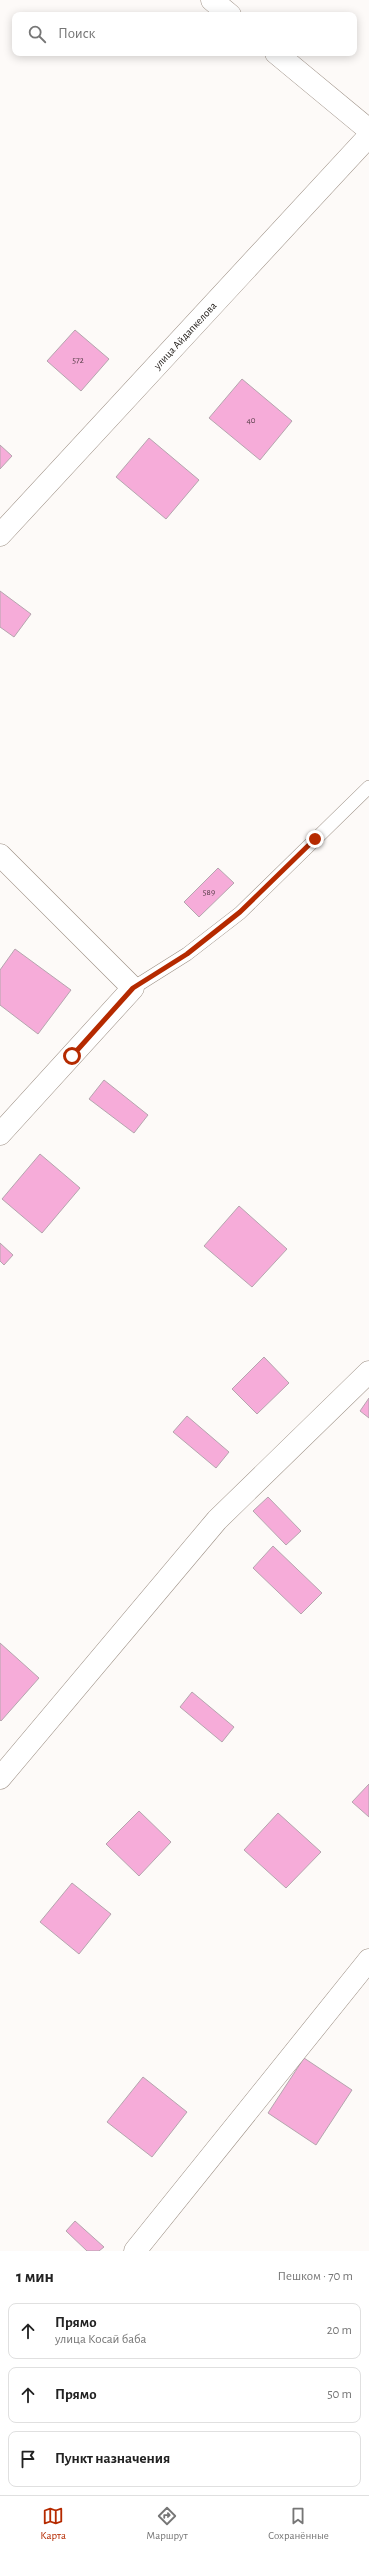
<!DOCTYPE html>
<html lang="ru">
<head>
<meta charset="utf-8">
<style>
  :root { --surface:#fff; --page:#f2f2f2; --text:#222; --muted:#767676; --line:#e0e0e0; --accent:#b52a00 }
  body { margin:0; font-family:"Alegreya Sans",sans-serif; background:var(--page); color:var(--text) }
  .stop { position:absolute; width:12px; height:12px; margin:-9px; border:3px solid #b52a00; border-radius:50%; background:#fff }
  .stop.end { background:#b52a00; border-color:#fff; box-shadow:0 1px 4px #0008 }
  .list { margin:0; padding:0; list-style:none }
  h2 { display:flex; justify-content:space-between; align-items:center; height:52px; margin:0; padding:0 16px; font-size:17px }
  h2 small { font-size:13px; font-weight:400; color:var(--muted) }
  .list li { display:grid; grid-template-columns:26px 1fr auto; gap:12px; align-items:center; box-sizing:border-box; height:56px; margin:0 8px 8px; padding:0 8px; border:1px solid var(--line); border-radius:8px }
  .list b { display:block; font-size:15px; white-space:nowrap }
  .list p { margin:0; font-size:13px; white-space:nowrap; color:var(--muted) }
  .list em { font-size:13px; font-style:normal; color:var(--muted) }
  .icon { flex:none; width:22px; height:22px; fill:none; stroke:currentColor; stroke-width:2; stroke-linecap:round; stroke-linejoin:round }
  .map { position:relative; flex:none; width:369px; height:2251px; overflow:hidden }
  .search { position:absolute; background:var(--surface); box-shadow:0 2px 10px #0003; left:12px; right:12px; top:12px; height:44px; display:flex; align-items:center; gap:10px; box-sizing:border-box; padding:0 14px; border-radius:8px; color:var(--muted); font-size:15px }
  .sheet { height:244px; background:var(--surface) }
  nav { display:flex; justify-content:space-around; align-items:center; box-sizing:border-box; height:56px; border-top:1px solid var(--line); background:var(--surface); font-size:11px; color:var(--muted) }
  nav a { display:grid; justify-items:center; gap:2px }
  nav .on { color:var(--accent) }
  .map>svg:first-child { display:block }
  .building { fill:#f6acd9; stroke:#b5a5ae }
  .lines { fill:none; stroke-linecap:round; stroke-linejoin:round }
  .service-casing { stroke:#9b8e83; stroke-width:14 }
  .minor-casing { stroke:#9b8e83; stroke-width:23 }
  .service { stroke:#fff; stroke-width:13 }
  .minor { stroke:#fff; stroke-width:22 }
  .route { stroke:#b52a00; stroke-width:5 }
  .labels { text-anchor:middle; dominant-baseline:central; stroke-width:3; stroke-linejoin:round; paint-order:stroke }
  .number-label { font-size:9px; fill:#503a42 }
  .street-label { font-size:11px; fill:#191410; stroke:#fdfaf8 }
</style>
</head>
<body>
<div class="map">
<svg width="369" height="2251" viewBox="0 0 369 2251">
  <rect width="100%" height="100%" fill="#fdfaf8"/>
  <g class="building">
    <polygon points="75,330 109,359 81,391 47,361"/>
    <polygon points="242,379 292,421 260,460 209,418"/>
    <polygon points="149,438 199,480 166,519 116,477"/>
    <polygon points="0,445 12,456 0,469"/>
    <polygon points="0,591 31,614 14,637 0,627"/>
    <polygon points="218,868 234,883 199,917 184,902"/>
    <polygon points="15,949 71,990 38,1034 0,1005 0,970"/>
    <polygon points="104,1080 148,1115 134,1133 89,1099"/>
    <polygon points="40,1154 80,1188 42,1233 2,1199"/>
    <polygon points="239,1206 287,1249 252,1287 204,1246"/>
    <polygon points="0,1243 13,1255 4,1265 0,1261"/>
    <polygon points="264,1357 289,1383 257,1414 232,1389"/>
    <polygon points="369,1398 369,1418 360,1411"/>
    <polygon points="187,1416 229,1452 216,1468 173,1432"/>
    <polygon points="268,1497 301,1531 286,1545 253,1511"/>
    <polygon points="273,1546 322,1593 301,1614 253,1568"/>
    <polygon points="0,1643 39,1678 1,1721 0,1720"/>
    <polygon points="192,1692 234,1727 222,1742 180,1707"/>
    <polygon points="369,1784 369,1817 352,1802"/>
    <polygon points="139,1811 171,1842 139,1876 106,1844"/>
    <polygon points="278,1813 321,1852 286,1888 244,1850"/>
    <polygon points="72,1883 111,1914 79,1954 40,1922"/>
    <polygon points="304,2058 352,2090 316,2145 268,2113"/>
    <polygon points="143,2077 187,2112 152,2157 107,2122"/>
    <polygon points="75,2221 104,2247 99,2251 87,2251 66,2231"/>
  </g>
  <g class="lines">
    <g class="service-casing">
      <polyline id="service" points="133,988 187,954 240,913 369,787"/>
    </g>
    <g class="minor-casing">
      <g id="minor">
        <polyline points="212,0 230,15"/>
        <polyline points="276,53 369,130"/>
        <path id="s1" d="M0,535L369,136"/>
        <polyline points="0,855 133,988 0,1134"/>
        <polyline points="0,1778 217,1520 369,1372"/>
        <polyline points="135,2251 369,1960"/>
      </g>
    </g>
    <use href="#service" class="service"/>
    <use href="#minor" class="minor"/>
  </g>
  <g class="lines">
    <polyline class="route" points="72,1056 133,988 187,954 240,912 315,839"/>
  </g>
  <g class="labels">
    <g class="number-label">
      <text x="78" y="360">572</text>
      <text x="251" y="420">40</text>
      <text x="209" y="892">589</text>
    </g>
    <g class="street-label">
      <text stroke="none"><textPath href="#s1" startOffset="272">улица Айдапкелова</textPath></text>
    </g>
  </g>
</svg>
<div class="stop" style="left:72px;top:1056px"></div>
<div class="stop end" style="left:315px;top:839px"></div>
<div class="search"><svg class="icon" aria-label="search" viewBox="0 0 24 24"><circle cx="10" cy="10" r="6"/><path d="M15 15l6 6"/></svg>Поиск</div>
</div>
<section class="sheet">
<h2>1 мин<small>Пешком · 70 m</small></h2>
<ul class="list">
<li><svg class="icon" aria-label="ahead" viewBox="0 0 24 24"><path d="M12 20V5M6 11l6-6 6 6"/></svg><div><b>Прямо</b><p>улица Косай баба</p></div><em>20 m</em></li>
<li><svg class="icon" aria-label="ahead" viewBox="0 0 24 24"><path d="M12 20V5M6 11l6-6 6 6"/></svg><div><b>Прямо</b></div><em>50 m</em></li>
<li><svg class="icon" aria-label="arrive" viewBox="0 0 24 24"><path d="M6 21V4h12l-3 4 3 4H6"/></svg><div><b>Пункт назначения</b></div></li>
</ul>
</section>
<nav>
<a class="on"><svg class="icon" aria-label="map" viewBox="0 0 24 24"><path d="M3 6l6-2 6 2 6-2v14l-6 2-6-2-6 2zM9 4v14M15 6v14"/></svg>Карта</a>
<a><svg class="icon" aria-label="directions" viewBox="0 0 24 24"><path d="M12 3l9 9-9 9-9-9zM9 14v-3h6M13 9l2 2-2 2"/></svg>Маршрут</a>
<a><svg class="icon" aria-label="saved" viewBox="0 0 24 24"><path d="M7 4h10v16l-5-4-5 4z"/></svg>Сохранённые</a>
</nav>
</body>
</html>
